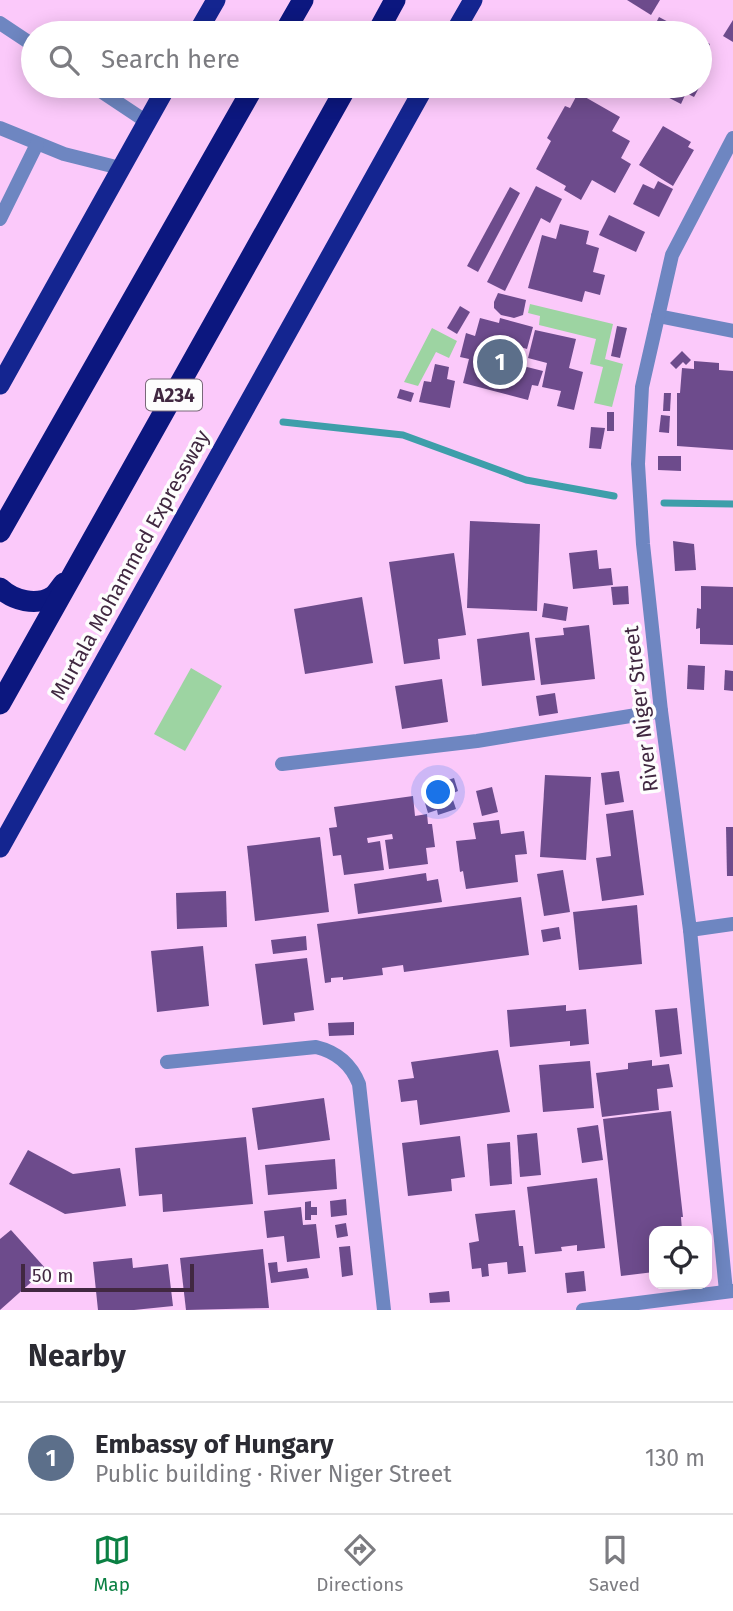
<!DOCTYPE html>
<html lang="en">
<head>
<meta charset="utf-8">
<style>
  :root { --surface:#fff; --page:#f2f2f3; --text:#2b2b33; --muted:#7c7c81; --line:#e1e1e2; --accent:#0b8043 }
  body { margin:0; font-family:"Fira Sans",sans-serif; background:var(--page); color:var(--text) }
  .controls { position:absolute; right:21px; bottom:21px; display:grid; overflow:hidden; border-radius:14px; box-shadow:0 4px 18px #0003 }
  .controls button { width:63px; height:63px; display:grid; place-items:center; padding:0; border:0; border-bottom:2px solid var(--line); background:var(--surface); color:var(--text); font:35px sans-serif }
  .scale { position:absolute; left:21px; bottom:18px; width:173px; box-sizing:border-box; padding-left:7px; border:4px solid #412841; border-top:0; font-size:19px; line-height:24px; white-space:nowrap; color:#412841; -webkit-text-stroke:5px #fdfdfd; paint-order:stroke }
  .you { position:absolute; left:439px; top:793px; width:24px; height:24px; margin:-18px; border:5px solid #fff; border-radius:50%; background:#1a73e8; box-shadow:0 0 0 10px #1a73e833 }
  .badge { display:grid; place-items:center; width:46px; height:46px; border-radius:50%; background:var(--accent); color:#fff; font-size:23px; font-weight:700 }
  .pin { position:absolute; translate:-50% -50%; border:4px solid #fff; box-shadow:0 2px 7px #0006 }
  .list { margin:0; padding:0; list-style:none }
  h2 { display:flex; justify-content:space-between; align-items:center; height:91px; margin:0; padding:0 28px; font-size:30px }
  h2 small { font-size:23px; font-weight:400; color:var(--muted) }
  .list li { display:grid; grid-template-columns:46px 1fr auto; gap:21px; align-items:center; box-sizing:border-box; height:112px; padding:0 28px; border-top:2px solid var(--line) }
  .list b { display:block; font-size:26px; white-space:nowrap }
  .list p { margin:0; font-size:23px; white-space:nowrap; color:var(--muted) }
  .list em { font-size:23px; font-style:normal; color:var(--muted) }
  .icon { flex:none; width:38px; height:38px; fill:none; stroke:currentColor; stroke-width:2; stroke-linecap:round; stroke-linejoin:round }
  .map { position:relative; flex:none; width:733px; height:1310px; overflow:hidden }
  .search { position:absolute; background:var(--surface); box-shadow:0 4px 18px #0003; left:21px; right:21px; top:21px; height:77px; display:flex; align-items:center; gap:18px; box-sizing:border-box; padding:0 24px; border-radius:38px; color:var(--muted); font-size:26px }
  .sheet { height:203px; background:var(--surface) }
  nav { display:flex; justify-content:space-around; align-items:center; box-sizing:border-box; height:98px; border-top:2px solid var(--line); background:var(--surface); font-size:19px; color:var(--muted) }
  nav a { display:grid; justify-items:center; gap:4px }
  nav .on { color:var(--accent) }
  .map>svg:first-child { display:block }
  .green { fill:#9dd4a2 }
  .lines { fill:none; stroke-linecap:round; stroke-linejoin:round }
  .stream { stroke:#3e9eaa; stroke-width:7 }
  .building { fill:#6d4b8c }
  .service { stroke:#6e86c1; stroke-width:14 }
  .minor { stroke:#6e86c1; stroke-width:14 }
  .trunk { stroke:#142590; stroke-width:19 }
  .motorway { stroke:#0c177f; stroke-width:21 }
  .labels { text-anchor:middle; dominant-baseline:central; stroke-width:7; stroke-linejoin:round; paint-order:stroke }
  .shield { fill:#fdfdfd; stroke:#796879; stroke-width:2 }
  .shield-label { font-size:19px; font-weight:bold; fill:#412841 }
  .street-label { font-size:21px; fill:#412841; stroke:#fdfdfd }
</style>
</head>
<body>
<div class="map">
<svg width="733" height="1310" viewBox="0 0 733 1310">
  <rect width="100%" height="100%" fill="#fbc9fa"/>
  <g class="green">
    <polygon points="530,304 613,324 605,359 623,364 612,407 594,403 603,367 590,364 596,339 539,325 540,316 528,313"/>
    <polygon points="432,328 457,341 449,358 436,352 418,386 404,382"/>
    <polygon points="191,668 222,686 185,751 154,734"/>
  </g>
  <g class="lines">
    <g class="stream">
      <polyline points="283,422 403,435 526,480 614,496"/>
      <polyline points="664,503 733,504"/>
    </g>
  </g>
  <g class="building">
    <polygon points="627,0 660,0 651,15"/>
    <polygon points="659,17 689,33 651,33"/>
    <polygon points="733,20 733,42 723,36"/>
    <polygon points="700,39 710,44 700,64"/>
    <polygon points="700,66 708,70 700,86"/>
    <polygon points="646,86 700,86 694,97 686,93 681,104"/>
    <polygon points="578,93 620,117 612,131 630,141 621,158 631,164 615,193 592,180 581,200 564,190 566,186 536,169 551,141 547,138 565,106 570,108"/>
    <polygon points="663,126 691,142 688,147 694,150 673,186 639,165"/>
    <polygon points="658,181 673,189 659,217 633,204 643,184 654,189"/>
    <polygon points="536,186 562,199 550,223 541,218 505,291 487,282"/>
    <polygon points="510,187 520,193 478,272 467,266"/>
    <polygon points="609,215 645,232 636,252 599,235"/>
    <polygon points="560,224 589,231 586,244 599,248 593,272 605,275 600,295 585,291 582,302 528,288 542,235 556,239"/>
    <polygon points="498,293 526,300 523,315 514,318 501,315 494,308 494,302"/>
    <polygon points="460,306 470,312 457,334 447,328"/>
    <polygon points="480,318 499,323 500,318 533,327 527,349 517,346 514,356 524,359 523,366 543,371 538,386 532,385 528,400 463,383 469,359 460,357 466,333 475,336"/>
    <polygon points="617,326 627,328 620,358 611,356"/>
    <polygon points="535,330 576,339 569,368 583,372 574,410 557,406 561,391 542,387 547,363 528,358"/>
    <polygon points="682,351 691,360 686,365 683,362 676,369 670,363"/>
    <polygon points="694,361 719,363 719,370 733,371 733,450 677,446 677,393 680,393 682,368 694,369"/>
    <polygon points="435,364 449,367 447,379 455,381 450,408 419,402 424,381 431,382"/>
    <polygon points="400,389 414,393 411,402 397,398"/>
    <polygon points="664,393 671,393 670,411 663,411"/>
    <rect x="607" y="412" width="7" height="19"/>
    <polygon points="661,415 670,416 669,433 659,432"/>
    <polygon points="591,427 605,428 601,449 589,448"/>
    <polygon points="658,456 681,456 681,471 658,470"/>
    <polygon points="470,521 540,524 537,611 467,608"/>
    <polygon points="673,541 694,544 696,570 675,571"/>
    <polygon points="597,550 599,569 611,568 613,585 573,589 569,553"/>
    <polygon points="454,553 466,635 438,639 440,659 404,664 389,562"/>
    <polygon points="628,586 629,604 613,605 611,587"/>
    <polygon points="701,586 733,587 733,645 700,644 700,628 696,629 697,608 701,609"/>
    <polygon points="362,597 373,663 305,674 294,609"/>
    <polygon points="544,603 568,607 566,621 542,617"/>
    <polygon points="589,625 595,679 541,685 535,638 564,635 563,628"/>
    <polygon points="529,632 535,680 482,686 477,639"/>
    <polygon points="688,665 705,666 704,690 687,689"/>
    <polygon points="725,670 733,671 733,691 724,690"/>
    <polygon points="442,679 448,722 402,729 395,686"/>
    <polygon points="555,693 558,713 539,716 536,696"/>
    <polygon points="619,771 624,802 605,805 601,773"/>
    <polygon points="545,775 591,777 586,860 540,857"/>
    <polygon points="454,778 458,791 451,794 456,809 438,815 437,810 428,813 425,803 433,801 429,786"/>
    <polygon points="492,787 498,812 482,816 476,791"/>
    <polygon points="413,796 415,816 427,814 428,824 432,824 435,847 426,848 428,864 389,869 385,840 393,839 392,834 367,838 368,843 380,841 384,870 344,875 341,855 333,856 329,828 337,827 334,807"/>
    <polygon points="633,810 644,895 602,901 596,858 611,856 606,814"/>
    <polygon points="499,820 501,834 524,831 527,854 515,855 518,882 466,889 463,871 460,872 456,841 476,839 473,823"/>
    <polygon points="726,827 733,827 733,876 727,876"/>
    <polygon points="320,837 329,912 255,921 247,846"/>
    <polygon points="563,870 570,912 544,916 537,874"/>
    <polygon points="426,873 427,881 438,879 442,902 358,914 354,884"/>
    <polygon points="226,891 227,927 177,929 176,893"/>
    <polygon points="521,897 529,955 404,972 403,965 382,968 383,975 343,980 343,977 331,978 331,982 325,983 317,924"/>
    <polygon points="637,905 642,964 579,970 573,912"/>
    <polygon points="559,927 561,939 543,942 541,930"/>
    <polygon points="306,936 307,950 273,954 271,940"/>
    <polygon points="203,946 209,1006 157,1012 151,951"/>
    <polygon points="307,958 314,1010 294,1013 295,1021 263,1025 255,964"/>
    <polygon points="566,1005 566,1011 586,1009 589,1044 570,1046 570,1041 510,1047 507,1010"/>
    <polygon points="677,1008 682,1054 660,1057 655,1010"/>
    <polygon points="354,1022 354,1035 329,1036 328,1023"/>
    <polygon points="498,1050 510,1112 420,1125 417,1100 401,1102 398,1080 414,1078 411,1062"/>
    <polygon points="652,1060 652,1066 669,1064 673,1087 657,1089 659,1110 602,1117 596,1073 628,1069 628,1063"/>
    <polygon points="590,1061 594,1108 543,1112 539,1065"/>
    <polygon points="324,1098 330,1140 258,1150 252,1108"/>
    <polygon points="671,1111 683,1217 681,1217 682,1231 654,1231 654,1272 621,1276 603,1119"/>
    <polygon points="598,1125 603,1160 582,1163 577,1128"/>
    <polygon points="537,1133 541,1175 520,1177 517,1135"/>
    <polygon points="460,1136 465,1177 451,1179 452,1191 408,1196 402,1143"/>
    <polygon points="246,1137 253,1204 163,1212 162,1194 139,1196 135,1148"/>
    <polygon points="510,1142 512,1184 490,1186 487,1144"/>
    <polygon points="28,1150 73,1174 120,1168 126,1206 65,1214 9,1184"/>
    <polygon points="335,1159 337,1189 268,1195 265,1165"/>
    <polygon points="597,1178 605,1248 577,1251 577,1245 561,1247 562,1251 535,1254 527,1187"/>
    <polygon points="346,1199 347,1215 331,1217 330,1201"/>
    <polygon points="311,1201 311,1207 317,1207 317,1215 311,1215 311,1220 305,1220 305,1202"/>
    <polygon points="301,1207 303,1225 316,1224 320,1258 287,1262 284,1236 267,1238 264,1211"/>
    <polygon points="515,1210 519,1246 523,1246 526,1272 508,1274 507,1262 488,1264 489,1276 482,1277 481,1268 472,1269 469,1243 479,1241 475,1214"/>
    <polygon points="346,1223 348,1236 337,1238 335,1225"/>
    <polygon points="11,1230 46,1269 0,1310 0,1239"/>
    <polygon points="350,1246 353,1275 342,1277 339,1247"/>
    <polygon points="263,1249 269,1308 186,1310 180,1258"/>
    <polygon points="132,1258 133,1268 168,1264 173,1306 134,1310 98,1310 93,1262"/>
    <polygon points="277,1262 278,1272 307,1268 309,1278 271,1283 268,1263"/>
    <polygon points="584,1271 586,1291 567,1293 565,1273"/>
    <polygon points="449,1291 450,1302 430,1303 429,1293"/>
  </g>
  <g class="lines">
    <g class="service">
      <polyline points="0,23 33,45"/>
      <polyline points="93,86 147,122"/>
      <polyline points="0,128 64,154 120,168"/>
      <polyline points="0,219 37,144"/>
    </g>
    <g class="minor">
      <polyline points="658,316 733,331"/>
      <polyline points="282,764 477,741 661,711"/>
      <polyline points="690,930 733,924"/>
      <path d="M167,1062L316,1047C337,1052 351,1064 359,1084L384,1310"/>
      <polyline points="726,1291 690,930 661,711 643,544 638,464 642,387 672,255 733,138"/>
      <polyline points="583,1310 733,1291"/>
    </g>
    <g class="trunk">
      <polyline points="197,33 216,0"/>
      <polyline points="454,33 473,0"/>
      <polyline points="0,385 167,86"/>
      <polyline points="0,848 425,86"/>
    </g>
    <g class="motorway">
      <polyline points="284,33 303,0"/>
      <polyline points="377,33 395,0"/>
      <polyline points="0,532 254,86"/>
      <path d="M0,588C13,600 36,607 53,596C57,593 61,586 64,583"/>
      <polyline points="0,704 347,86"/>
    </g>
  </g>
  <g class="labels">
    <rect class="shield" x="146" y="379.5" width="56" height="31" rx="5"/>
    <g class="shield-label">
      <text x="174" y="395">A234</text>
    </g>
    <g class="street-label">
      <text transform="translate(130 565) rotate(-61)">Murtala Mohammed Expressway</text>
      <text transform="translate(641 709) rotate(-97)">River Niger Street</text>
    </g>
  </g>
</svg>
<div class="controls">
<button><svg class="icon" aria-label="locate" viewBox="0 0 24 24"><circle cx="12" cy="12" r="6"/><path d="M12 2v4M12 18v4M2 12h4M18 12h4"/></svg></button>
</div>
<div class="scale">50 m</div>
<div class="you"></div>
<div class="pin badge" style="left:500px;top:362px;background:#5c6f8a">1</div>
<div class="search"><svg class="icon" aria-label="search" viewBox="0 0 24 24"><circle cx="10" cy="10" r="6"/><path d="M15 15l6 6"/></svg>Search here</div>
</div>
<section class="sheet">
<h2>Nearby<small></small></h2>
<ul class="list">
<li><span class="badge" style="background:#5c6f8a">1</span><div><b>Embassy of Hungary</b><p>Public building · River Niger Street</p></div><em>130 m</em></li>
</ul>
</section>
<nav>
<a class="on"><svg class="icon" aria-label="map" viewBox="0 0 24 24"><path d="M3 6l6-2 6 2 6-2v14l-6 2-6-2-6 2zM9 4v14M15 6v14"/></svg>Map</a>
<a><svg class="icon" aria-label="directions" viewBox="0 0 24 24"><path d="M12 3l9 9-9 9-9-9zM9 14v-3h6M13 9l2 2-2 2"/></svg>Directions</a>
<a><svg class="icon" aria-label="saved" viewBox="0 0 24 24"><path d="M7 4h10v16l-5-4-5 4z"/></svg>Saved</a>
</nav>
</body>
</html>
